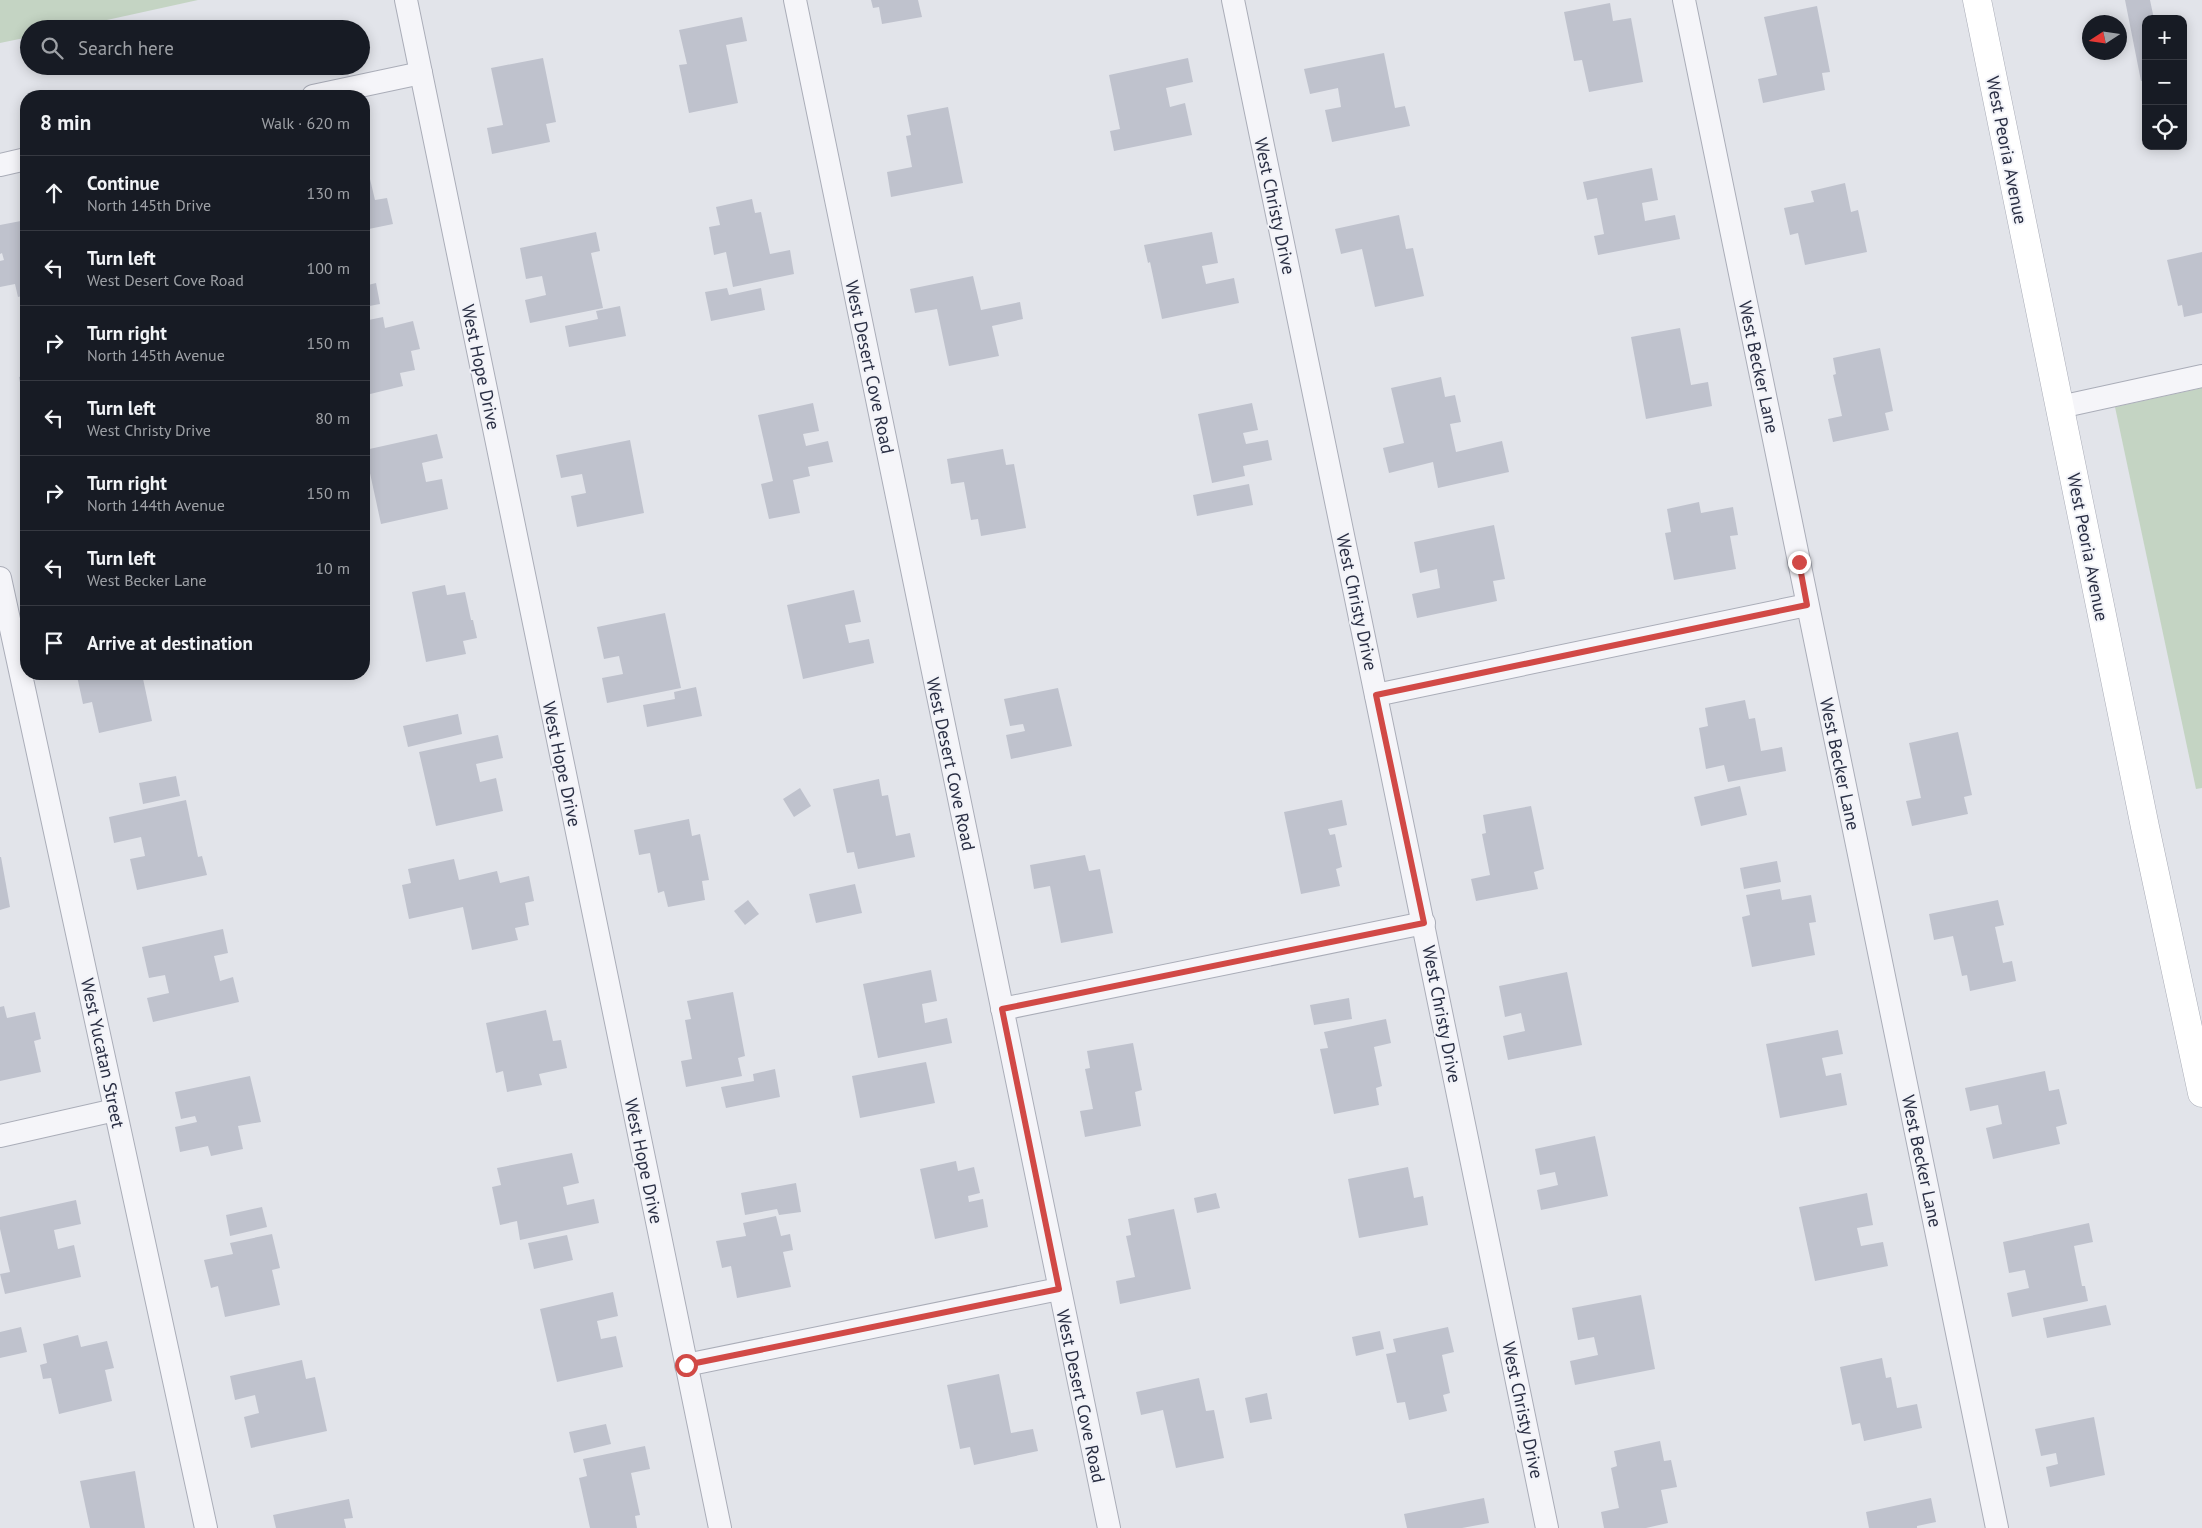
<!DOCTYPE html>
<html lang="en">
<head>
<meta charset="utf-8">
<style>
  :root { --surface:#171b24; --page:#20242c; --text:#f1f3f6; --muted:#9ea1a6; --line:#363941 }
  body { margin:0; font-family:"PT Sans",sans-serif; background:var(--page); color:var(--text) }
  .controls { position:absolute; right:15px; top:15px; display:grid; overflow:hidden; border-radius:10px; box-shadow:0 2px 12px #0003 }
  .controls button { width:45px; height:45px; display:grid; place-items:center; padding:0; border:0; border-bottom:1px solid var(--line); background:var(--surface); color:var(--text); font:25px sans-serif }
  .compass { position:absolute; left:2082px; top:15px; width:45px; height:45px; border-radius:50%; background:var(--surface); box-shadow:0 2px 12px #0003; rotate:258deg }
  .stop { position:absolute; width:15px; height:15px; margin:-11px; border:4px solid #d14946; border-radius:50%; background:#fff }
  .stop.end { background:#d14946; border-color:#fff; box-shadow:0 1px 5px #0008 }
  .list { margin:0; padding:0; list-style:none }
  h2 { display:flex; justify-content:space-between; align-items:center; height:65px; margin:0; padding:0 20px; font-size:21px }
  h2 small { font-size:16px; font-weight:400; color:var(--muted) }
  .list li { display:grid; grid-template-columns:32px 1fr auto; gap:15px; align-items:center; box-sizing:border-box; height:75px; padding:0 20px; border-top:1px solid var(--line) }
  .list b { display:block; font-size:19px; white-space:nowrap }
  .list p { margin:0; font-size:16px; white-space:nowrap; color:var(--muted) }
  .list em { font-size:16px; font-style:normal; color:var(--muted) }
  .icon { flex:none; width:28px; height:28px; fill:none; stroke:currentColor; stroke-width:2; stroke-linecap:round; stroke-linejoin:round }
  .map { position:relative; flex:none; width:2202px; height:1528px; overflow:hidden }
  .search { position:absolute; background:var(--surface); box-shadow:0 2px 12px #0003; left:20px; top:20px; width:350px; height:55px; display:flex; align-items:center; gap:12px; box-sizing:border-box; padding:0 18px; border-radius:28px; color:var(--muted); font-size:19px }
  .panel { position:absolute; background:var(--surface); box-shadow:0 2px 12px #0003; left:20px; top:90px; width:350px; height:590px; border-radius:20px }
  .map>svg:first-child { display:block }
  .green { fill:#c4d4c3 }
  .building { fill:#bfc2cd }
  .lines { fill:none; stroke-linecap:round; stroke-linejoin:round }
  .minor-casing { stroke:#aaadb8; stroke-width:24 }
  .secondary-casing { stroke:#aaadb8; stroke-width:29 }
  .minor { stroke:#f5f5f9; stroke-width:22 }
  .secondary { stroke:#fff; stroke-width:28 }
  .route { stroke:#d14946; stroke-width:6 }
  .labels { text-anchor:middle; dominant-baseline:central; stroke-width:4; stroke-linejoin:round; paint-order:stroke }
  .street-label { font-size:18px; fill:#292e43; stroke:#f2f3f8 }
</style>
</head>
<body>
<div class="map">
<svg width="2202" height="1528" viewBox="0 0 2202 1528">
  <rect width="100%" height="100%" fill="#e2e4ea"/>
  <g class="green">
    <polygon points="0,0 198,0 66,29 29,29 29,37 0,43"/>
    <polygon points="2202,388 2202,788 2196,789 2115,407"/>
  </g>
  <g class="building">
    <polygon points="871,0 918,0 922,17 882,24 879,7 873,8"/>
    <polygon points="2125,0 2150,0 2154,19 2146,19 2146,80 2141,81"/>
    <polygon points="1610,3 1613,21 1631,18 1643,82 1589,92 1582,60 1574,61 1564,12"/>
    <polygon points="1817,6 1830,72 1822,73 1825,90 1763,103 1758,79 1777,75 1764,17"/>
    <polygon points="742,17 747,41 726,45 738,103 689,113 679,65 687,64 679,30"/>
    <polygon points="1384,53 1395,108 1405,106 1410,126 1332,142 1325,110 1341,107 1338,88 1310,94 1304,69"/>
    <polygon points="543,58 556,122 546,124 550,142 492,154 487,128 503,125 491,68"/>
    <polygon points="1188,58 1193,82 1166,88 1170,107 1185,103 1192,135 1114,151 1110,131 1120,129 1109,75"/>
    <polygon points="948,107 963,183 891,197 887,172 912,167 906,136 911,135 907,115"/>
    <polygon points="364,154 375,200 387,198 393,224 364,230"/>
    <polygon points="1652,168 1658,200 1642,203 1645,221 1675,215 1680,239 1598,255 1594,236 1604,234 1597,198 1587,200 1583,182"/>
    <polygon points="1845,183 1851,212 1858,210 1867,252 1805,265 1798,233 1790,235 1784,208 1814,202 1811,191"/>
    <polygon points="752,199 755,213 761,212 770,254 790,250 794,274 733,287 726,252 714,255 709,227 720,225 716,207"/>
    <polygon points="1399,215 1406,249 1413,248 1424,296 1375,307 1362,249 1341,254 1335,229"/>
    <polygon points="26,220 26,295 18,297 15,284 0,287 0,261 4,260 2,253 0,254 0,225"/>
    <polygon points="596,232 600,251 591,253 603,308 530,323 525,300 546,295 542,276 526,279 520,248"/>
    <polygon points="1212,232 1218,263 1202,266 1206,284 1234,278 1239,303 1162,319 1150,262 1148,263 1144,245"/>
    <polygon points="2202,252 2202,313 2184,317 2182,305 2178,306 2167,260"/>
    <polygon points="973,276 981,310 1020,302 1023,319 992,326 999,356 949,366 937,309 915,313 910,289"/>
    <polygon points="376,283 380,304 364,307 364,286"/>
    <polygon points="727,288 729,295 761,288 765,310 711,321 705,292"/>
    <polygon points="620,306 626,336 569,347 565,326 598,319 596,311"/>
    <polygon points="383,317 385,328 413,321 420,349 411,351 415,370 400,373 403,386 366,395 364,386 364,321"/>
    <polygon points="1680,328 1691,385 1708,382 1712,406 1646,419 1631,337"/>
    <polygon points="1880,348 1893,411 1885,413 1889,430 1833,442 1828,419 1842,416 1833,375 1836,374 1833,358"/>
    <polygon points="26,375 26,409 25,409 19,377"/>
    <polygon points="1441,377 1445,397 1455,395 1461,422 1450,424 1456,452 1502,441 1509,472 1438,488 1433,462 1389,473 1383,448 1404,443 1391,388"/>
    <polygon points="813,403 819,431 803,434 806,446 828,441 833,462 808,467 810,476 793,480 800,513 769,519 761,484 773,481 758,415"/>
    <polygon points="1252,403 1258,430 1243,433 1246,444 1268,440 1272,460 1243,466 1245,476 1212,483 1198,414"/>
    <polygon points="437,434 443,458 422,463 426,482 442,479 448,509 381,524 365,450"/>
    <polygon points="630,440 644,513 577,527 571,496 586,493 582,474 561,478 556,455"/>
    <polygon points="1003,449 1006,465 1014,464 1026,528 981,536 978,519 971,520 964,482 951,484 947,459"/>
    <polygon points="1249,484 1253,505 1197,516 1193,495"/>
    <polygon points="1699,502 1701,513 1733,507 1738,535 1730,536 1736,569 1674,580 1665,533 1671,532 1667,509"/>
    <polygon points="1494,525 1505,579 1493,581 1497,601 1417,618 1412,594 1440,588 1437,569 1420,573 1414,542"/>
    <polygon points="445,585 447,595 465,592 471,620 473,620 477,638 463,641 466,654 426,662 412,592"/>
    <polygon points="854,590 861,622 845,625 849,643 869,639 874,663 803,679 787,605"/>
    <polygon points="665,613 681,688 607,703 602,678 623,674 619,656 604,659 597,627"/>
    <polygon points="86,674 142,674 152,721 99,733 92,702 83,704 77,676"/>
    <polygon points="696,687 702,716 647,727 643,705 675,699 674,692"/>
    <polygon points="1058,688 1072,746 1011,759 1006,735 1025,731 1023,724 1010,726 1004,699"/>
    <polygon points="1745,700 1749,719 1755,718 1761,751 1782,747 1786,771 1728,782 1724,765 1706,769 1699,728 1708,726 1705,708"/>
    <polygon points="458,714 462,734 408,747 403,726"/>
    <polygon points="1958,732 1972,795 1964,797 1968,814 1912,826 1906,801 1921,798 1909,743"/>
    <polygon points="498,735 503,758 476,764 480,782 496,778 503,811 436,826 419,752"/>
    <polygon points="176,776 180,796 143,804 139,783"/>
    <polygon points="879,779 882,796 888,795 896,836 910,833 915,857 858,869 854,852 847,853 833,789"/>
    <polygon points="1740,786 1747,815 1701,826 1694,797"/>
    <polygon points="800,788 811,806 794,817 783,799"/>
    <polygon points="186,800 198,857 202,856 207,875 137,890 130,859 145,856 141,837 114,843 109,817"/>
    <polygon points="1342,800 1347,825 1328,829 1330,835 1335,834 1342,867 1336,869 1340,886 1301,894 1284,812"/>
    <polygon points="1531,806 1544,869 1534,872 1538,889 1476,901 1471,879 1490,875 1482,834 1486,833 1483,815"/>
    <polygon points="689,819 692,836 700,834 709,880 702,881 705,900 668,907 664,891 658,893 650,853 639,855 634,830"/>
    <polygon points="1085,855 1089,871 1100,869 1113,933 1061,943 1050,886 1034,889 1030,865"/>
    <polygon points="1,857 10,907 0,910 0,857"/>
    <polygon points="454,859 459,880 497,871 500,883 529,876 534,901 525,903 529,925 515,928 518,940 472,950 463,907 409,919 402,885 411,883 408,869"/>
    <polygon points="1777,861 1781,882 1744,889 1740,868"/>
    <polygon points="855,884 862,913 816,923 809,894"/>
    <polygon points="1780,889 1782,900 1811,895 1816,922 1809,923 1815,955 1752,967 1742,917 1750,915 1746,895"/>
    <polygon points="748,900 759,914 745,925 734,911"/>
    <polygon points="1998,900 2004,925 1995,927 2003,963 2012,961 2016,981 1970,991 1967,975 1962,976 1953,936 1934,940 1929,914"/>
    <polygon points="223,929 228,953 214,956 220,981 233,977 239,1002 153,1022 147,998 169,993 165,975 149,978 142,947"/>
    <polygon points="931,970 937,1001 922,1004 925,1023 947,1018 952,1043 878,1058 863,984"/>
    <polygon points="1567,972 1582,1045 1508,1060 1503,1036 1525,1031 1521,1013 1505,1017 1499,986"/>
    <polygon points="733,992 745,1056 738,1058 742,1076 686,1087 681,1061 692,1059 685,1020 691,1019 687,1001"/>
    <polygon points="1349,998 1352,1019 1314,1025 1310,1005"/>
    <polygon points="4,1006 7,1018 35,1012 41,1039 34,1041 41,1072 0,1081 0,1007"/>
    <polygon points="546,1010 553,1041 561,1040 567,1068 539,1074 542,1085 507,1092 503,1071 496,1073 486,1023"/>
    <polygon points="1386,1019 1391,1043 1374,1047 1382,1086 1376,1088 1379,1105 1334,1114 1320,1049 1328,1048 1324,1032"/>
    <polygon points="1838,1030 1843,1054 1822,1058 1826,1076 1841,1073 1847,1105 1780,1118 1766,1044"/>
    <polygon points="1133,1043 1142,1090 1135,1092 1141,1126 1085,1137 1080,1111 1093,1109 1085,1069 1090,1068 1087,1051"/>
    <polygon points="926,1062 935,1103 860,1118 852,1076"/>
    <polygon points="775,1069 780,1097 726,1108 721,1087 754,1081 753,1074"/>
    <polygon points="2045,1071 2049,1091 2059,1089 2067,1124 2056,1127 2060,1144 1993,1159 1986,1128 2002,1124 1998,1105 1970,1111 1965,1088"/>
    <polygon points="250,1076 261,1122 238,1126 243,1149 211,1156 208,1146 180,1152 175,1127 197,1122 195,1116 181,1119 175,1092"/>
    <polygon points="1595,1136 1608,1196 1541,1210 1537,1190 1558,1185 1555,1172 1540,1175 1535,1149"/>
    <polygon points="572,1153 579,1183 563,1187 567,1205 594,1199 599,1223 520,1240 517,1221 500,1225 492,1187 501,1185 497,1168"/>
    <polygon points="956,1161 958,1171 974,1167 980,1193 968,1196 969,1202 983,1199 988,1227 935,1239 920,1169"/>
    <polygon points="1408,1167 1414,1198 1423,1196 1428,1225 1359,1238 1348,1179"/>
    <polygon points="796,1183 801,1212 779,1215 777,1209 745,1215 741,1193"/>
    <polygon points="1216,1193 1220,1208 1197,1213 1194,1198"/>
    <polygon points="1867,1193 1873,1225 1857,1228 1861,1246 1883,1242 1888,1266 1815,1281 1799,1207"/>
    <polygon points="76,1200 81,1224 54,1230 58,1249 74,1245 81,1277 5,1294 0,1274 10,1272 0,1229 0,1217"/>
    <polygon points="262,1207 267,1227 230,1236 226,1215"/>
    <polygon points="1174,1209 1191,1289 1120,1304 1116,1281 1135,1277 1126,1236 1131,1235 1128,1219"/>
    <polygon points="776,1216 781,1236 790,1234 793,1250 783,1252 791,1287 737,1298 731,1266 722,1268 716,1241 746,1236 743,1223"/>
    <polygon points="2089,1223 2093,1242 2074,1246 2082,1286 2085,1286 2088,1301 2012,1317 2007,1293 2029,1288 2025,1270 2009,1273 2003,1242"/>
    <polygon points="272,1234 280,1268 272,1270 280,1305 225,1317 218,1286 211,1288 204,1260 233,1254 230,1243"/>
    <polygon points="567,1235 573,1260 534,1269 528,1243"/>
    <polygon points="613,1292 618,1316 597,1321 601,1339 616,1336 623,1367 557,1382 540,1309"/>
    <polygon points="1641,1295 1655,1369 1575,1385 1570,1361 1598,1355 1594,1337 1578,1340 1572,1308"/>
    <polygon points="2106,1305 2111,1325 2047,1338 2043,1318"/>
    <polygon points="21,1327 27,1352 0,1358 0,1332"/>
    <polygon points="1448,1327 1454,1352 1442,1355 1450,1393 1443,1395 1447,1411 1409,1420 1405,1402 1397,1403 1386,1354 1396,1352 1393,1339"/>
    <polygon points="1380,1331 1384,1349 1356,1356 1352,1337"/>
    <polygon points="78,1335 81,1347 107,1341 114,1368 105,1370 112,1401 59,1414 51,1378 43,1379 40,1365 47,1363 43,1344"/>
    <polygon points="1882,1358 1886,1378 1891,1377 1897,1408 1917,1404 1922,1428 1864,1441 1860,1423 1852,1425 1840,1367"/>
    <polygon points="302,1360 306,1379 315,1377 327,1431 251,1448 244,1417 259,1413 255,1395 235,1400 230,1376"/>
    <polygon points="999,1374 1011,1433 1033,1429 1038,1451 974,1465 970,1447 960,1449 947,1385"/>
    <polygon points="1199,1378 1206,1411 1214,1410 1224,1458 1176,1468 1163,1410 1141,1415 1136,1392"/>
    <polygon points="1267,1393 1272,1419 1250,1423 1245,1398"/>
    <polygon points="2094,1417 2105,1475 2050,1487 2046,1467 2058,1464 2056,1453 2041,1456 2035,1429"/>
    <polygon points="606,1424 611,1444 574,1453 569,1432"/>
    <polygon points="1660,1441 1664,1461 1671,1460 1677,1487 1661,1490 1668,1523 1646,1528 1604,1528 1601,1512 1619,1508 1611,1468 1617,1466 1614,1451"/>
    <polygon points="645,1446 650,1469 631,1473 640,1515 635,1516 637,1528 590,1528 579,1478 587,1476 583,1459"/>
    <polygon points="135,1471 145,1528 90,1528 80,1481"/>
    <polygon points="1484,1498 1489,1523 1462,1528 1407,1528 1404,1514"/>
    <polygon points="1931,1498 1936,1522 1917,1526 1917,1528 1869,1528 1866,1512"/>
    <polygon points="349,1499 353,1518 344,1519 346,1528 276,1528 273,1515"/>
  </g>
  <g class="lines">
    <g class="minor-casing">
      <g id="minor">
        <polyline points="406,0 720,1528"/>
        <polyline points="795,0 1109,1528"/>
        <polyline points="1233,0 1547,1528"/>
        <polyline points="1684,0 1997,1528"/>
        <polyline points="313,96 421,73"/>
        <polyline points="0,165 26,159"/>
        <polyline points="2060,407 2202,376"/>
        <polyline points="0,578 206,1528"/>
        <polyline points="1376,695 1807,605"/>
        <polyline points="1002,1009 1424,923"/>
        <polyline points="0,1136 115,1110"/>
        <polyline points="686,1365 1059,1289"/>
      </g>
    </g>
    <g class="secondary-casing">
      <polyline id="secondary" points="1977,0 2145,827 2202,1093"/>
    </g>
    <use href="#minor" class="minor"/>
    <use href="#secondary" class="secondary"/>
  </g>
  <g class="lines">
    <polyline class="route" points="686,1365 1059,1289 1002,1009 1424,923 1376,695 1807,605 1799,562"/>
  </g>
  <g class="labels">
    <g class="street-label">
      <text transform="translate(2007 150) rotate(79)">West Peoria Avenue</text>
      <text transform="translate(1275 206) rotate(78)">West Christy Drive</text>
      <text transform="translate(481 367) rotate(78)">West Hope Drive</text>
      <text transform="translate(870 367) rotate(78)">West Desert Cove Road</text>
      <text transform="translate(1759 367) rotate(78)">West Becker Lane</text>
      <text transform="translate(2088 547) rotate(79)">West Peoria Avenue</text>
      <text transform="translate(1357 602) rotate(78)">West Christy Drive</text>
      <text transform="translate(562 764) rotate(78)">West Hope Drive</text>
      <text transform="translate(951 764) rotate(78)">West Desert Cove Road</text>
      <text transform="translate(1840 764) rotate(78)">West Becker Lane</text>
      <text transform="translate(1442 1014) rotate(79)">West Christy Drive</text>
      <text transform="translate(103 1053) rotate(78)">West Yucatan Street</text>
      <text transform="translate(644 1161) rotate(78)">West Hope Drive</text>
      <text transform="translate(1922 1161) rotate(78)">West Becker Lane</text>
      <text transform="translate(1081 1396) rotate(78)">West Desert Cove Road</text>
      <text transform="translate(1523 1410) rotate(78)">West Christy Drive</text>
    </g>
  </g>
</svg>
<div class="controls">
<button>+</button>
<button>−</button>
<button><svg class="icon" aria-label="locate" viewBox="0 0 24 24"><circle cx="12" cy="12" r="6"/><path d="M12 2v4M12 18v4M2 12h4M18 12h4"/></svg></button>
</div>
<svg class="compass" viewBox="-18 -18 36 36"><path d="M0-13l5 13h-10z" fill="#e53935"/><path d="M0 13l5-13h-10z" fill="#9ea1a6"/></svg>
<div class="stop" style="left:686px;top:1365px"></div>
<div class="stop end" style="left:1799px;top:562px"></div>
<div class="search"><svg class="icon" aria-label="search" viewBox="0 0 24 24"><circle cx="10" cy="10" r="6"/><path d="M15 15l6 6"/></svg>Search here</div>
<section class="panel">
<h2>8 min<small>Walk · 620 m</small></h2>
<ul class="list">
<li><svg class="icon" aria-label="ahead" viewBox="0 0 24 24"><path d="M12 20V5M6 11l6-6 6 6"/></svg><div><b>Continue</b><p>North 145th Drive</p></div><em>130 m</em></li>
<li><svg class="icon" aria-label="left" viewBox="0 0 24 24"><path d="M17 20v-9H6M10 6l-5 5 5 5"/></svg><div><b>Turn left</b><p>West Desert Cove Road</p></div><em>100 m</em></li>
<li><svg class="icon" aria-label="right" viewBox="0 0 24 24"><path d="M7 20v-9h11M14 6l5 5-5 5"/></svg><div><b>Turn right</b><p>North 145th Avenue</p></div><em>150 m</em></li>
<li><svg class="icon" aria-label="left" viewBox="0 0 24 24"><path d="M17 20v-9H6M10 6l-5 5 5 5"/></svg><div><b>Turn left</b><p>West Christy Drive</p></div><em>80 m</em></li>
<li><svg class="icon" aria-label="right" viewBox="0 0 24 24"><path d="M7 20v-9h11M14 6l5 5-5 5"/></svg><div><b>Turn right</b><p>North 144th Avenue</p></div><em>150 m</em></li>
<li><svg class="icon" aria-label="left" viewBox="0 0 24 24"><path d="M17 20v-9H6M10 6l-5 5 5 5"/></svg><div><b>Turn left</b><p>West Becker Lane</p></div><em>10 m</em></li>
<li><svg class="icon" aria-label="arrive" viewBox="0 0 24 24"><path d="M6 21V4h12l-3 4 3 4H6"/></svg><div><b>Arrive at destination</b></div></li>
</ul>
</section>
</div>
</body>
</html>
